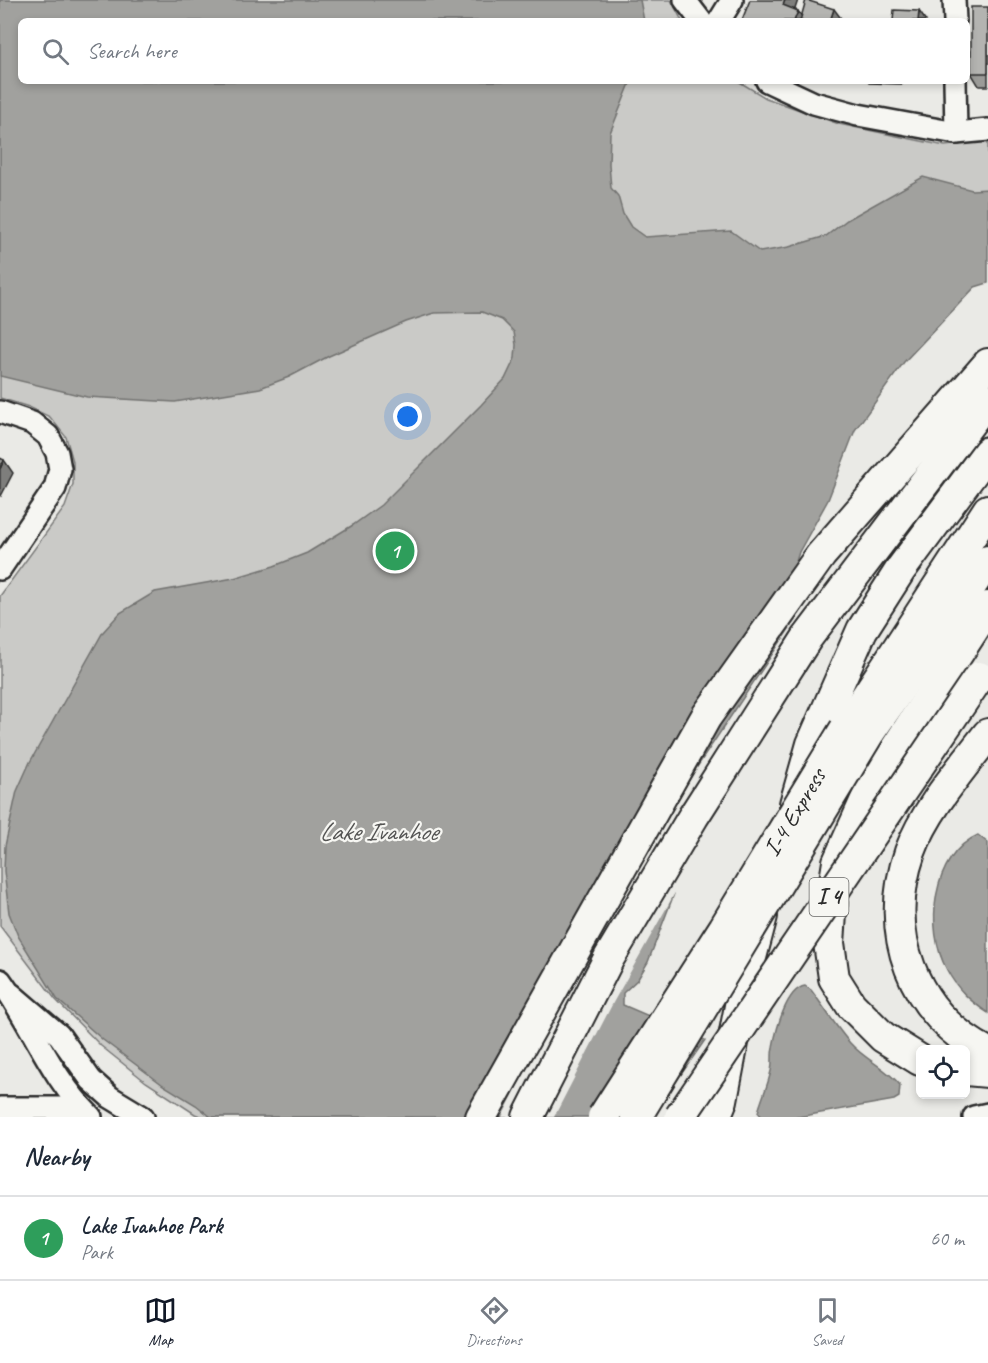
<!DOCTYPE html>
<html lang="en">
<head>
<meta charset="utf-8">
<style>
  :root { --surface:#fff; --page:#f2f2f3; --text:#1f2937; --muted:#747a83; --line:#e0e1e3; --accent:#111827 }
  body { margin:0; font-family:Caveat,sans-serif; background:var(--page); color:var(--text) }
  .controls { position:absolute; right:18px; bottom:18px; display:grid; overflow:hidden; border-radius:9px; box-shadow:0 3px 9px #0003 }
  .controls button { width:54px; height:54px; display:grid; place-items:center; padding:0; border:0; border-bottom:2px solid var(--line); background:var(--surface); color:var(--text); font:30px sans-serif }
  .you { position:absolute; left:408px; top:417px; width:21px; height:21px; margin:-15px; border:4px solid #fff; border-radius:50%; background:#1a73e8; box-shadow:0 0 0 9px #1a73e833 }
  .badge { display:grid; place-items:center; width:39px; height:39px; border-radius:50%; background:var(--accent); color:#fff; font-size:20px; font-weight:700 }
  .pin { position:absolute; translate:-50% -50%; border:3px solid #fff; box-shadow:0 2px 6px #0006 }
  .list { margin:0; padding:0; list-style:none }
  h2 { display:flex; justify-content:space-between; align-items:center; height:78px; margin:0; padding:0 24px; font-size:26px }
  h2 small { font-size:20px; font-weight:400; color:var(--muted) }
  .list li { display:grid; grid-template-columns:39px 1fr auto; gap:18px; align-items:center; box-sizing:border-box; height:84px; padding:0 24px; border-top:2px solid var(--line) }
  .list b { display:block; font-size:22px; white-space:nowrap }
  .list p { margin:0; font-size:20px; white-space:nowrap; color:var(--muted) }
  .list em { font-size:20px; font-style:normal; color:var(--muted) }
  .icon { flex:none; width:33px; height:33px; fill:none; stroke:currentColor; stroke-width:2; stroke-linecap:round; stroke-linejoin:round }
  .map { position:relative; flex:none; width:988px; height:1117px; overflow:hidden }
  .search { position:absolute; background:var(--surface); box-shadow:0 3px 9px #0003; left:18px; right:18px; top:18px; height:66px; display:flex; align-items:center; gap:15px; box-sizing:border-box; padding:0 21px; border-radius:9px; color:var(--muted); font-size:22px }
  .sheet { height:162px; background:var(--surface) }
  nav { display:flex; justify-content:space-around; align-items:center; box-sizing:border-box; height:84px; border-top:2px solid var(--line); background:var(--surface); font-size:16px; color:var(--muted) }
  nav a { display:grid; justify-items:center; gap:3px }
  nav .on { color:var(--accent) }
  .map>svg:first-child { display:block }
  .green { fill:#cacac7; stroke:#7a7a79; stroke-width:1.5 }
  .water { fill:#a1a19e; stroke:#727270; stroke-width:1.5 }
  .pier { fill:#eaeae6 }
  .lines { fill:none; stroke-linecap:round; stroke-linejoin:round }
  .minor-casing { stroke:#2b2b2b; stroke-width:26 }
  .highway-casing { stroke:#2b2b2b; stroke-width:34 }
  .minor { stroke:#f6f6f2; stroke-width:21 }
  .highway { stroke:#f6f6f2; stroke-width:30 }
  .highway-bridge-casing { stroke:#2b2b2b; stroke-width:34; stroke-linecap:butt }
  .highway-bridge { stroke:#f6f6f2; stroke-width:30 }
  .wall { fill:#9b9b98; stroke:#2b2b2b; stroke-width:1.5 }
  .shaded-wall { fill:#7e7e7c; stroke:#2b2b2b; stroke-width:1.5 }
  .building { fill:#b4b4b1; stroke:#2b2b2b; stroke-width:1.5 }
  .labels { text-anchor:middle; dominant-baseline:central; stroke-width:4.5; stroke-linejoin:round; paint-order:stroke }
  .shield { fill:#f6f6f2; stroke:#686867; stroke-width:1.5 }
  .shield-label { font-size:22px; font-weight:bold; fill:#2b2b2b }
  .street-label { font-size:24px; fill:#2b2b2b; stroke:#f6f6f2 }
  .water-label { font-size:26px; font-style:italic; fill:#545453; stroke:#f6f6f2 }
</style>
</head>
<body>
<div class="map">
<svg width="988" height="1117" viewBox="0 0 988 1117">
  <rect width="100%" height="100%" fill="#eaeae6"/>
  <filter id="ink" filterUnits="userSpaceOnUse"><feTurbulence type="fractalNoise" baseFrequency=".0167" numOctaves="2"/><feDisplacementMap in="SourceGraphic" scale="12" xChannelSelector="R" yChannelSelector="G"/><feConvolveMatrix kernelMatrix="1 2 1 2 8 2 1 2 1" color-interpolation-filters="sRGB"/></filter>
  <g filter="url(#ink)">
    <polygon class="green" points="0,0 671,0 682,21 21,21 21,81 738,81 766,98 839,124 945,146 988,141 988,202 412,1117 202,1117 195,1114 146,1082 101,1046 55,999 0,926 0,596 65,507 73,484 73,461 66,437 50,417 29,407 0,398"/>
    <g class="water">
      <polygon points="0,0 640,0 644,21 21,21 21,81 631,81 610,133 609,164 611,188 618,196 623,214 631,227 645,237 731,231 760,252 789,247 826,236 847,220 923,177 972,190 988,189 988,283 975,287 904,362 855,430 828,500 799,552 793,571 803,608 697,767 669,814 665,839 674,894 648,962 638,979 623,993 623,1005 705,1040 661,1103 621,1117 211,1117 196,1105 163,1085 103,1040 57,999 18,936 9,913 4,871 5,846 17,791 30,762 103,632 120,613 155,592 234,578 274,566 307,553 353,525 381,505 481,405 505,379 515,358 516,345 514,332 502,320 482,312 434,313 406,322 329,356 289,377 260,388 175,402 87,397 0,376"/>
      <path d="M978,835L988,843V1013C970,1001 957,989 947,970C924,929 932,855 978,835Z"/>
      <path d="M805,986L811,990C824,1007 836,1027 850,1043C865,1060 887,1068 900,1085L899,1097L894,1100L798,1117H762L758,1112C762,1098 768,1085 771,1071C773,1063 771,1055 773,1047C776,1031 786,989 805,986Z"/>
    </g>
    <polygon class="pier" points="666,816 671,816 668,839 669,872 676,891 614,1001 554,1117 502,1117 544,1034"/>
    <g class="lines">
      <g class="minor-casing">
        <g id="minor">
          <polyline points="685,0 701,21"/>
          <polyline points="954,0 955,21"/>
          <polyline points="719,21 732,0"/>
          <polyline points="767,81 814,103 858,115 956,133 988,130"/>
          <polyline points="955,81 956,133"/>
          <polyline points="0,412 32,423 48,436 57,453 60,469 55,488 0,569"/>
          <path d="M0,980C32,1024 51,1078 91,1117"/>
          <polyline points="11,994 59,1035 91,1080 110,1097 143,1117"/>
          <polyline points="0,1108 62,1108 88,1117"/>
          <polyline points="974,1117 988,1114"/>
        </g>
      </g>
      <g class="highway-casing">
        <g id="highway">
          <polyline points="845,729 988,510"/>
          <polyline points="869,733 988,561"/>
          <path d="M988,734C961,769 925,810 910,852C882,932 912,1014 988,1053"/>
          <polyline points="795,804 812,744 862,630 901,569 988,452"/>
          <polyline points="920,1060 883,1037 851,1005 834,978 829,943 832,899 838,862 874,782 988,607"/>
          <polyline points="966,1070 988,1072"/>
          <polyline points="481,1117 706,717 821,555 988,364"/>
          <polyline points="528,1117 609,958 693,817 807,638 988,399"/>
          <polyline points="715,1117 722,1100 745,980 762,916"/>
        </g>
      </g>
      <use href="#minor" class="minor"/>
      <use href="#highway" class="highway"/>
      <g class="highway-bridge-casing">
        <g id="highway-bridge">
          <path id="s1" d="M603,1117L724,928L845,729"/>
          <polyline points="636,1117 869,733"/>
          <polyline points="680,1117 979,677"/>
        </g>
      </g>
      <use href="#highway-bridge" class="highway-bridge"/>
    </g>
    <g class="wall">
      <polygon points="988,7 988,86 979,86 971,73"/>
      <polygon points="868,81 902,81 902,84 869,83"/>
    </g>
    <g class="shaded-wall">
      <polygon points="785,0 798,0 792,18 783,5"/>
      <polygon points="834,9 843,21 830,21"/>
      <polygon points="798,11 805,21 794,21"/>
      <polygon points="919,11 926,21 918,21"/>
      <polygon points="4,460 13,473 1,496 0,495 0,469"/>
    </g>
    <g class="building">
      <polygon points="750,0 785,0 783,5 798,11 794,21 744,21 742,20"/>
      <polygon points="806,0 834,9 830,21 800,21"/>
      <rect x="971" y="7" width="17" height="66"/>
      <polygon points="894,10 919,11 918,21 893,21"/>
      <polygon points="0,458 4,460 0,469"/>
    </g>
  </g>
  <g class="labels">
    <rect class="shield" x="809.5" y="878" width="39" height="38" rx="4.5"/>
    <g class="shield-label">
      <text x="829" y="897">I 4</text>
    </g>
    <g class="street-label">
      <text stroke="none"><textPath href="#s1" startOffset="360">I-4 Express</textPath></text>
    </g>
    <g class="water-label">
      <text x="378" y="831">Lake Ivanhoe</text>
    </g>
  </g>
</svg>
<div class="controls">
<button><svg class="icon" aria-label="locate" viewBox="0 0 24 24"><circle cx="12" cy="12" r="6"/><path d="M12 2v4M12 18v4M2 12h4M18 12h4"/></svg></button>
</div>
<div class="you"></div>
<div class="pin badge" style="left:395px;top:551px;background:#2e9e5b">1</div>
<div class="search"><svg class="icon" aria-label="search" viewBox="0 0 24 24"><circle cx="10" cy="10" r="6"/><path d="M15 15l6 6"/></svg>Search here</div>
</div>
<section class="sheet">
<h2>Nearby<small></small></h2>
<ul class="list">
<li><span class="badge" style="background:#2e9e5b">1</span><div><b>Lake Ivanhoe Park</b><p>Park</p></div><em>60 m</em></li>
</ul>
</section>
<nav>
<a class="on"><svg class="icon" aria-label="map" viewBox="0 0 24 24"><path d="M3 6l6-2 6 2 6-2v14l-6 2-6-2-6 2zM9 4v14M15 6v14"/></svg>Map</a>
<a><svg class="icon" aria-label="directions" viewBox="0 0 24 24"><path d="M12 3l9 9-9 9-9-9zM9 14v-3h6M13 9l2 2-2 2"/></svg>Directions</a>
<a><svg class="icon" aria-label="saved" viewBox="0 0 24 24"><path d="M7 4h10v16l-5-4-5 4z"/></svg>Saved</a>
</nav>
</body>
</html>
